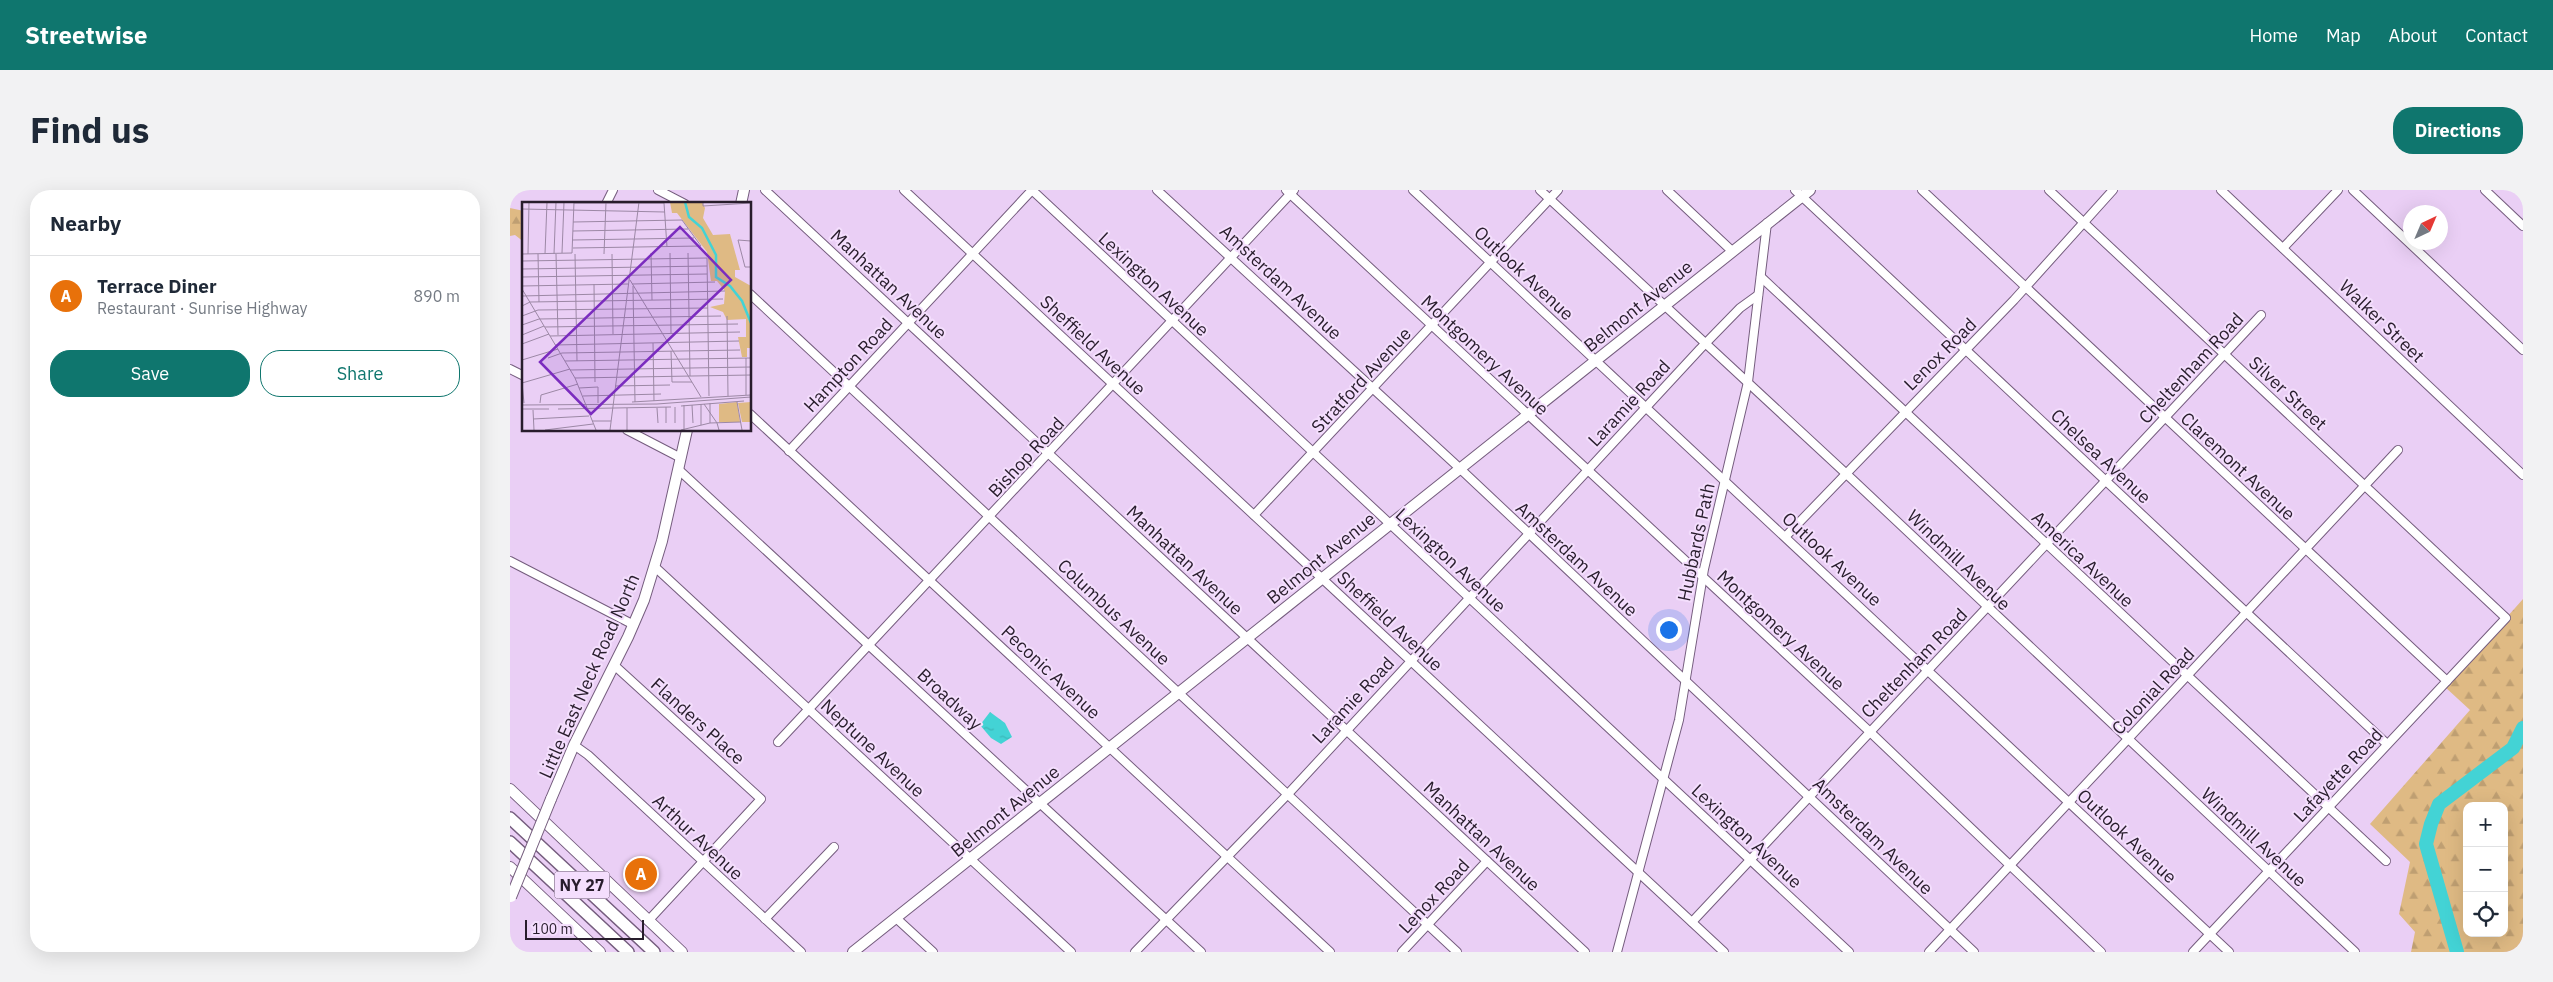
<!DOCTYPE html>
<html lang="en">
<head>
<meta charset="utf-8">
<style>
  :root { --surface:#fff; --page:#f2f2f3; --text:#1f2937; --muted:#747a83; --line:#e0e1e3; --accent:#0f766e }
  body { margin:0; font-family:"IBM Plex Sans",sans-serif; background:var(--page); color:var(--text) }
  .controls { position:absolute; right:15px; bottom:15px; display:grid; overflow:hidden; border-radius:10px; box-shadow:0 5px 20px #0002 }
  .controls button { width:45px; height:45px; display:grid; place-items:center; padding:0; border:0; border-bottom:1px solid var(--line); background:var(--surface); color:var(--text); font:25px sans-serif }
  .compass { position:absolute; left:1893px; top:15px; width:45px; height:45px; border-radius:50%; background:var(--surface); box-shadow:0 5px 20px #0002; rotate:44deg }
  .scale { position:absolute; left:15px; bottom:12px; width:119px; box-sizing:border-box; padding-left:5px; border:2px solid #281d2c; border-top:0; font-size:14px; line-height:18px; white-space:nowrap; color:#281d2c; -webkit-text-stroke:4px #f4defd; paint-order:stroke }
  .you { position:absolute; left:1158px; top:439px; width:18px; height:18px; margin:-12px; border:4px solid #fff; border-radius:50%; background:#1a73e8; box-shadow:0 0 0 8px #1a73e833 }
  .badge { display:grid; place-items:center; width:32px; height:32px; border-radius:50%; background:var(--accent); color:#fff; font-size:16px; font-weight:700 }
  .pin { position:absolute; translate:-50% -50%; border:2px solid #fff; box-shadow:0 1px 5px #0006 }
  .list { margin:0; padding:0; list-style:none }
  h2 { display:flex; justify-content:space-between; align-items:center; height:65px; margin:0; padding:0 20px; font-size:21px }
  h2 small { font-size:16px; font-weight:400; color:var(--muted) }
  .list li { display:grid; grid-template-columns:32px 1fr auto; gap:15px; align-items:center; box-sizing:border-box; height:80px; padding:0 20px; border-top:1px solid var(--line) }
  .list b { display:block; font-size:19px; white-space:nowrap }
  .list p { margin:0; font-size:16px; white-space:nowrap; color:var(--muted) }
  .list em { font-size:16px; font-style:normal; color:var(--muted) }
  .actions { display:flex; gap:10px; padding:15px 20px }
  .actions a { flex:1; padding:11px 0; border:1px solid var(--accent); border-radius:20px; text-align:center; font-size:18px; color:var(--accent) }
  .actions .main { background:var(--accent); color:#fff }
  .icon { flex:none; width:28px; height:28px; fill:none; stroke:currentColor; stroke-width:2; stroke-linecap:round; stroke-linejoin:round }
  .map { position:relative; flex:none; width:2013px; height:762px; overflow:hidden; border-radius:20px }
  header { display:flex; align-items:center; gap:30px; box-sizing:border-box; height:70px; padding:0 25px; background:var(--accent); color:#fff }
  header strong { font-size:24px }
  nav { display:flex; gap:28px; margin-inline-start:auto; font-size:18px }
  .intro { display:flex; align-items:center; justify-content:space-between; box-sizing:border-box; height:120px; padding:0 30px }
  h1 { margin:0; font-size:35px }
  .button { padding:12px 22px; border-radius:20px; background:var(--accent); color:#fff; font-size:18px; font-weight:700 }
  main { display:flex; gap:30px; padding:0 30px }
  aside { flex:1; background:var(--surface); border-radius:20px; box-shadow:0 5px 20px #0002 }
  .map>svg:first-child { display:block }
  .forest { fill:url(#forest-firs); fill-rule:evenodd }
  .water { fill:url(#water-ripples) }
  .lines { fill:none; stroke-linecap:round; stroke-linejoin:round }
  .river { stroke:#43d3d5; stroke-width:14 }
  .minor-casing { stroke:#755d7e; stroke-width:10 }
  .major-casing { stroke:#755d7e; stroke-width:12 }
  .highway-casing { stroke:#755d7e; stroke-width:14 }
  .minor { stroke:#fff; stroke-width:8 }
  .major { stroke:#fff; stroke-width:10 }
  .highway { stroke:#fff; stroke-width:11 }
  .major-bridge-casing { stroke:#755d7e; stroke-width:12; stroke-linecap:butt }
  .major-bridge { stroke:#fff; stroke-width:10 }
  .labels { text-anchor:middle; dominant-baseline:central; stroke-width:4; stroke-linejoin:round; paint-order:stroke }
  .shield { fill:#f4defd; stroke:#65576b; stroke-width:1 }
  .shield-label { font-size:16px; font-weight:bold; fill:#281d2c }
  .street-label { font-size:18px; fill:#281d2c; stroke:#f4defd }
  .inset-river { fill:none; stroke:#43d3d5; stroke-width:2.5 }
  .inset-road { fill:none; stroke:#9c88a5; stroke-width:1 }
  .view { fill:#7b2cbf; fill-opacity:0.15; stroke:#7b2cbf; stroke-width:2.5 }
  .inset-edge { fill:none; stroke:#281d2c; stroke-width:2.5 }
</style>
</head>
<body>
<header>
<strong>Streetwise</strong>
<nav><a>Home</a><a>Map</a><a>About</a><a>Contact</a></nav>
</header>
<div class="intro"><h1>Find us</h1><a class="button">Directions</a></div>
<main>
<aside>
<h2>Nearby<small></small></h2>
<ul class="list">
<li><span class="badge" style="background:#e8710a">A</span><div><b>Terrace Diner</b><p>Restaurant · Sunrise Highway</p></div><em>890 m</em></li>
</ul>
<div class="actions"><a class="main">Save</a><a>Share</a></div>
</aside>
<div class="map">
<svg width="2013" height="762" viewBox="0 0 2013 762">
  <defs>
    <pattern id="forest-firs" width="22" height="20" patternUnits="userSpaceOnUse" patternTransform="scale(1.25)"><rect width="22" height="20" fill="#dfba84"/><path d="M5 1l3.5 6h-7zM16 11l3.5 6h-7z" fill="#bf9f72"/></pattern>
    <pattern id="water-ripples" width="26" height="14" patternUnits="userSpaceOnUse" patternTransform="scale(1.25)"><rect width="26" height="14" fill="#43d3d5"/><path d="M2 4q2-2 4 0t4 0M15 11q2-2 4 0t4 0" fill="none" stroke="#3bb5b7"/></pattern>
  </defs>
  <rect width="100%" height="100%" fill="#eacff5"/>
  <g class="forest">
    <polygon points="0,18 14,21 14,52 5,45 0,46"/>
    <path d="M2013,409V762H1901L1905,742L1889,724L1900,672L1860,634L1960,520L1935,497ZM1957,616H1994V743H1957Z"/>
  </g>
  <polygon class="water" points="480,522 495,533 502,547 491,554 481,548 470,535"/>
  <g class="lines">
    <polyline class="river" points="1947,762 1916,654 1921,634 1929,614 2003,558 2013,538"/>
    <g class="minor-casing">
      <g id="minor">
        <polyline points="148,0 175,14"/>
        <polyline points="255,0 1075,762"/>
        <polyline points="394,0 1214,762"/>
        <polyline points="522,0 1339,762"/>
        <polyline points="647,0 944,273 1464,762"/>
        <polyline points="776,0 1359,541 1591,762"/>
        <polyline points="903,0 1719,762"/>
        <polyline points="1030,0 1344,291 1845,762"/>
        <polyline points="1157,0 1222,61"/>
        <polyline points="1285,0 1877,554"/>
        <polyline points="1412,0 1937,491"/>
        <polyline points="1539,0 1996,428 1683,762"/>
        <polyline points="1711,0 2013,285"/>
        <polyline points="1843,0 2013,160"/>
        <polyline points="1975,0 2013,36"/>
        <polyline points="96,14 103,0"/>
        <polyline points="1773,58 1828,0"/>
        <polyline points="1251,87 1876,671"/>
        <polyline points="240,104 947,762"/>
        <polyline points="0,179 14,186"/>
        <polyline points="240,224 820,762"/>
        <polyline points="117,240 171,268"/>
        <polyline points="279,261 522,0"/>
        <polyline points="169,280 691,762"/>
        <polyline points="744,325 1048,0"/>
        <polyline points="1276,346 1504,110 1603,0"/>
        <polyline points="0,371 124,435"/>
        <polyline points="145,377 561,762"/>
        <polyline points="104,475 251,609 138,731"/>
        <polyline points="268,552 784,0"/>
        <polyline points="64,555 78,565 291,762"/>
        <polyline points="386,728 423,762"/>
        <polyline points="255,729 324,657"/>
        <polyline points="1182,732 1751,125"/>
        <polyline points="625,762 778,604 1190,159 1230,118 1248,105"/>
        <polyline points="892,762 977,671"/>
        <polyline points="1107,762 1169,530 1194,379 1238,192 1257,33"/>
        <polyline points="1419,762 1888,260"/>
      </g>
    </g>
    <g class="major-casing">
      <g id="major">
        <polyline points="231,14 234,0"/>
        <polyline points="0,599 172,762"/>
        <polyline points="41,609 64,555 118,447 134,410 152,351 177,240"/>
        <polyline points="0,677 90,762"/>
        <polyline points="343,762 1300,0"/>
      </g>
    </g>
    <g class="highway-casing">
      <g id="highway">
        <polyline points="0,628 144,762"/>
        <polyline points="0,652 118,762"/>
      </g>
    </g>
    <use href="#minor" class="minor"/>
    <use href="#major" class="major"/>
    <use href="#highway" class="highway"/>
    <g class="major-bridge-casing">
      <polyline id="major-bridge" points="1,707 41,609"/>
    </g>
    <use href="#major-bridge" class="major-bridge"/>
  </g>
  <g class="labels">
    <rect class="shield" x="44.5" y="681.5" width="55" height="27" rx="4"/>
    <g class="shield-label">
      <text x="72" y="695">NY 27</text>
    </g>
    <g class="street-label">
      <text transform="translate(1014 83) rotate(43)">Outlook Avenue</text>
      <text transform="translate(771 92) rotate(43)">Amsterdam Avenue</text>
      <text transform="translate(379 94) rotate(43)">Manhattan Avenue</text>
      <text transform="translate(644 94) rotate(43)">Lexington Avenue</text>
      <text transform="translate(1128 116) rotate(-39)">Belmont Avenue</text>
      <text transform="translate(1872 131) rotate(44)">Walker Street</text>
      <text transform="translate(583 155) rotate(43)">Sheffield Avenue</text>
      <text transform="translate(1430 164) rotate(-45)">Lenox Road</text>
      <text transform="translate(975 165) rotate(43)">Montgomery Avenue</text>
      <text transform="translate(338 175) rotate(-47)">Hampton Road</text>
      <text transform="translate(1681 178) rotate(-47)">Cheltenham Road</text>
      <text transform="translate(851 190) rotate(-47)">Stratford Avenue</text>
      <text transform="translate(1778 203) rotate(43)">Silver Street</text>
      <text transform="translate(1119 213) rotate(-47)">Laramie Road</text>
      <text transform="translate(1591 266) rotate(43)">Chelsea Avenue</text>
      <text transform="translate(516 267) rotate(-47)">Bishop Road</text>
      <text transform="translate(1728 276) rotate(43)">Claremont Avenue</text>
      <text transform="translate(1186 352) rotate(-78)">Hubbards Path</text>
      <text transform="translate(811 368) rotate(-39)">Belmont Avenue</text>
      <text transform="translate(1067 369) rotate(43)">Amsterdam Avenue</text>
      <text transform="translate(1322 369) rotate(43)">Outlook Avenue</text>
      <text transform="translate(1573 369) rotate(43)">America Avenue</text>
      <text transform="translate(675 370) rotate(43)">Manhattan Avenue</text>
      <text transform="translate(941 370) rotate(43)">Lexington Avenue</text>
      <text transform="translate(1449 370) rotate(44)">Windmill Avenue</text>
      <text transform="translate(604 422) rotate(43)">Columbus Avenue</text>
      <text transform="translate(880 431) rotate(43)">Sheffield Avenue</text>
      <text transform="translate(1271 440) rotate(43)">Montgomery Avenue</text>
      <text transform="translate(1404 473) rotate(-46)">Cheltenham Road</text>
      <text transform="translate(541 482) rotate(43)">Peconic Avenue</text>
      <text transform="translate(79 486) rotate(-66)">Little East Neck Road North</text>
      <text transform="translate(1643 501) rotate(-47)">Colonial Road</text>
      <text transform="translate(440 509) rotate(43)">Broadway</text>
      <text transform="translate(843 510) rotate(-47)">Laramie Road</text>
      <text transform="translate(188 531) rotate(42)">Flanders Place</text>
      <text transform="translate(363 558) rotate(43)">Neptune Avenue</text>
      <text transform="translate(1828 585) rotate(-47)">Lafayette Road</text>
      <text transform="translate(495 621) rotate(-39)">Belmont Avenue</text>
      <text transform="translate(972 646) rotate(43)">Manhattan Avenue</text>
      <text transform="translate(1237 646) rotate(43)">Lexington Avenue</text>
      <text transform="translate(1363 646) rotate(44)">Amsterdam Avenue</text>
      <text transform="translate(1617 646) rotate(43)">Outlook Avenue</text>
      <text transform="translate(188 647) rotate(43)">Arthur Avenue</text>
      <text transform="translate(1744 647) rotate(43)">Windmill Avenue</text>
      <text transform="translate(924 706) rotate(-47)">Lenox Road</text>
    </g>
  </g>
  <g transform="translate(12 12)">
    <rect width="229" height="229" fill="#eacff5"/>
    <path d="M148,0H180L183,6L181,16L191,33L208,32L218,68H213V75L229,84V146H225V155H220L216,135H224V117L205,118L201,110L188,105L202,102L203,89L195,79H189L185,50L155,11H150Z" fill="#dfba84"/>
    <path d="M215,200L218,220H197V202ZM229,200V220H220L216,201Z" fill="#dfba84"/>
    <path class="inset-river" d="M163,0L167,15L180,26L194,53V75L208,84L220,99L229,121"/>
    <path class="inset-road" d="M181,0V4L229,1M52,1H142M142,1L145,45M0,7L143,10M51,20L160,18L179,44M51,29L166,27M51,38L172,36M229,39L216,38L223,65H229M229,39V56M51,46L179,44M40,51L42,0M129,51L130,98M148,51L149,131M166,51L168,174M0,52L50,51L52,0M6,52L7,0M16,52L17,100M23,52L25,0M32,52L34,0M34,52L36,133M53,52L55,159M82,52L84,0M90,52L91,132M0,59L185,56L187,194M0,67L185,64M0,75L185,72M108,78L179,195M72,82L73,180M110,82L193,80M0,84L106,82M111,84L113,200M0,87L53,176L74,228M0,94L203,89M0,104L8,100L201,97M0,114L16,108L186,106M205,114L206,194M0,123L17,117L199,114M23,125L216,122M0,133L22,124M28,134L218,130M131,141L132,199M0,142L27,132M33,143L217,139M149,149L150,180H170M26,156L40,151L218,148M224,156V193M0,158L36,147M43,159L229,156M48,168L229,165M53,176L229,173M0,181L48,167M0,181L2,201M93,184L148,183M57,186L76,185V201M61,194L139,192M110,200L229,193M215,200L220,228M18,201L19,193L56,182M188,201V221M179,202V223M182,202L195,221L197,228M0,203L135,202L229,195M162,203V228M170,203L171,221M159,204L222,199M144,205V221M153,205V221M105,206V228M135,206L136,221M0,207H27M36,207L149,205M11,208L12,228M11,217L67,214M70,219H89M23,228L71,222M88,228L117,0M159,228L188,221L219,220"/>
    <path class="view" d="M158,25L209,78L69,212L18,160Z"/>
    <rect width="229" height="229" class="inset-edge"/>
  </g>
</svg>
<div class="controls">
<button>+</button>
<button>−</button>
<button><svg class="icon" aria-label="locate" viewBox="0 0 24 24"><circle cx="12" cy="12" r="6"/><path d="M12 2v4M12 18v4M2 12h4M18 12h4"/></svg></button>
</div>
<svg class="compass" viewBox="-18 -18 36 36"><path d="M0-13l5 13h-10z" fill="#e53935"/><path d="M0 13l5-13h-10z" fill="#747a83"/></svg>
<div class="scale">100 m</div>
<div class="you"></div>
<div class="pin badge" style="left:131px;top:684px;background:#e8710a">A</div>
</div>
</main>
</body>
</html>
